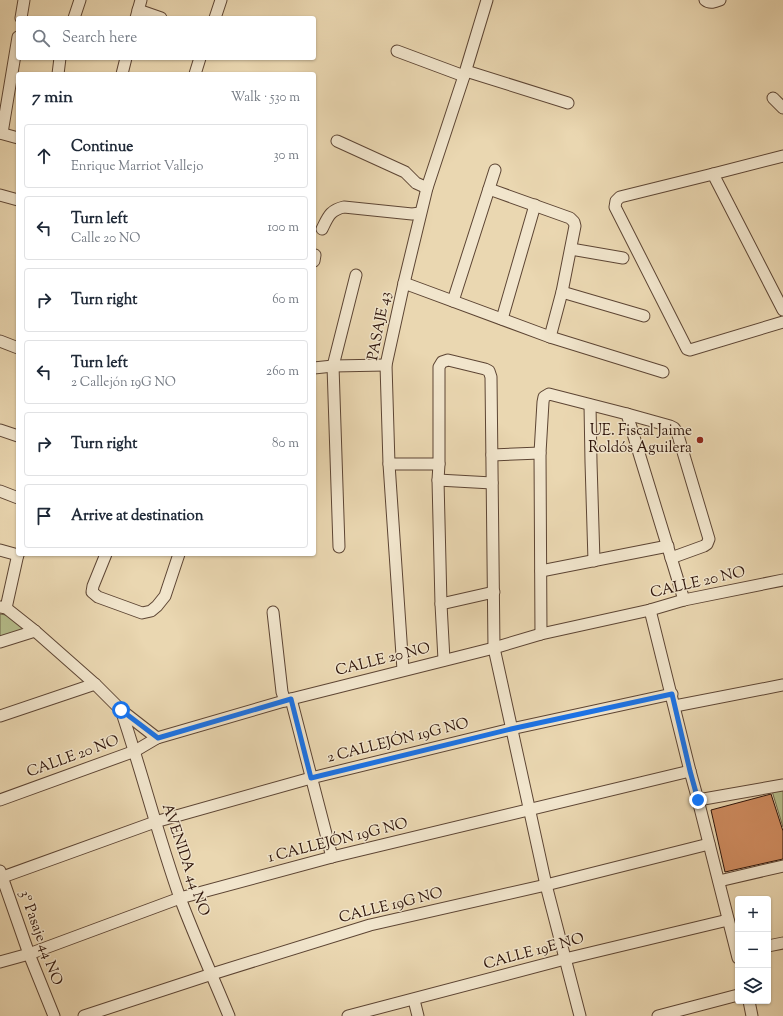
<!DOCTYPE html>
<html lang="en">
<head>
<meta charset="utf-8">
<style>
  :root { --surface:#fff; --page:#f6f6f7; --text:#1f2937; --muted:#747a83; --line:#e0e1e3 }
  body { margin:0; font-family:"Sorts Mill Goudy",serif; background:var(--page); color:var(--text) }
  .controls { position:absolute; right:12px; bottom:12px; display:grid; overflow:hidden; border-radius:4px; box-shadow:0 1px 3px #0004 }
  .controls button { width:36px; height:36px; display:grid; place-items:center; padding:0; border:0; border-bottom:1px solid var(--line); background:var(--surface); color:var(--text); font:20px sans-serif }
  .stop { position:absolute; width:12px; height:12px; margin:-9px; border:3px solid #1a73e8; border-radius:50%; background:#fff }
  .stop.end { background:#1a73e8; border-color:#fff; box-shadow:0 1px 4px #0008 }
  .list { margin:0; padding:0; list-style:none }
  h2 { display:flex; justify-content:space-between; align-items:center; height:52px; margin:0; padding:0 16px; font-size:17px }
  h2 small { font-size:13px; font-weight:400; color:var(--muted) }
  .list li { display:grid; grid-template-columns:26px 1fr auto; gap:12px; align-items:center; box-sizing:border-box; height:64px; margin:0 8px 8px; padding:0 8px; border:1px solid var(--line); border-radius:4px }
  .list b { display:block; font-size:15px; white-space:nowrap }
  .list p { margin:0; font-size:13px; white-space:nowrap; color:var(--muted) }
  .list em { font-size:13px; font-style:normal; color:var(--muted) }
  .icon { flex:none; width:22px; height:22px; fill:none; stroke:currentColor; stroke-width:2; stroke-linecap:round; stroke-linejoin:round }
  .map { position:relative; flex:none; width:783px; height:1016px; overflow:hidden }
  .search { position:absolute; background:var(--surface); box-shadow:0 1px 3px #0004; left:16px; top:16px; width:300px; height:44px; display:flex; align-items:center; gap:10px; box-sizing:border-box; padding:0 14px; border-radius:4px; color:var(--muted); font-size:15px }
  .panel { position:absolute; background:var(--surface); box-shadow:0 1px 3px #0004; left:16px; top:72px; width:300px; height:484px; border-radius:4px }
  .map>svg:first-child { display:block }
  .green { fill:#b6be8c; stroke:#72694b }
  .building { fill:#ce8b5f; stroke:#2e140a }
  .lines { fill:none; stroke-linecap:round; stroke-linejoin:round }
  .minor-casing { stroke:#5d4534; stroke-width:13 }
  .minor { stroke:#f1e5cc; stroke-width:11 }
  .route { stroke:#1a73e8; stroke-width:5 }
  .poi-dot { fill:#8f2418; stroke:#f1e5cc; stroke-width:1.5 }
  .labels { text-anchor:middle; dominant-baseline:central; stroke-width:3; stroke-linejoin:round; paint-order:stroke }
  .street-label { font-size:15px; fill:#2e140a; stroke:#f1e5cc }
  .poi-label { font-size:15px; fill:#2e140a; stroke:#f1e5cc; text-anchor:end }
</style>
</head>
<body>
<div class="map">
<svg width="783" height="1016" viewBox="0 0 783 1016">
  <rect width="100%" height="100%" fill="#ead7b1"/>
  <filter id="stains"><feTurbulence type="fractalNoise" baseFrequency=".005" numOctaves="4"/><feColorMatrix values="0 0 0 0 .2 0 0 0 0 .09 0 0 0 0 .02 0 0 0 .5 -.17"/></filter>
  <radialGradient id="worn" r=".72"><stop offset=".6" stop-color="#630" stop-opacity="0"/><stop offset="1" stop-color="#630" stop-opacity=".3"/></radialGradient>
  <g class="green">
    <path d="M0,614C13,616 18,618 23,631L0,636Z"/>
    <polygon points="783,789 783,827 772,791"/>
  </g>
  <polygon class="building" points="771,794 783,831 783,859 725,872 711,810"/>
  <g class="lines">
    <g class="minor-casing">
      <g id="minor">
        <path d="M705,0C710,4 715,2 720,0"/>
        <polyline points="138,10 161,18"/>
        <polyline points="21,18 24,0"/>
        <polyline points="74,18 80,0"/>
        <polyline points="136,18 141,0"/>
        <polyline points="215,18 221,0"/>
        <polyline points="397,51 464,76"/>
        <polyline points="466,71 568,103"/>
        <polyline points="58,74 60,58"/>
        <polyline points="122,74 126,58"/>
        <polyline points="195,74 200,58"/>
        <polyline points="773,98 783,108"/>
        <polyline points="0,133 18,138"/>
        <polyline points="2,133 18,37"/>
        <polyline points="337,141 405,172 416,183 427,188"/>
        <polyline points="713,174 783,156"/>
        <polyline points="489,189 570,218 574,222 575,226 562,292 550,337"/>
        <polyline points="0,195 18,200"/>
        <path d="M322,229C328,217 330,210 344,207L412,214L420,213"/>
        <polyline points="571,249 623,258"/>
        <polyline points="314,261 315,255"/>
        <polyline points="404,283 550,337 663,372"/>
        <polyline points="562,292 644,316"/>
        <polyline points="453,301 495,170"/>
        <polyline points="783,310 713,174 620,197 616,201 615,207 687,349 690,350 783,322"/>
        <polyline points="502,319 535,205"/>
        <polyline points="0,341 18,348"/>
        <polyline points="314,368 333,366 386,365"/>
        <polyline points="590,405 591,462 594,561"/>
        <polyline points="627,414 670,426 674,428 677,432 709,539 707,544 704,546 671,558"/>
        <polyline points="0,430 18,436"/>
        <polyline points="492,455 540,453"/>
        <polyline points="389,464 439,464"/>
        <polyline points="438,480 492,483"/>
        <polyline points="0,491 18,498"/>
        <polyline points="339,547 333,366 356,275"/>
        <polyline points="0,550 18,555"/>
        <polyline points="106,554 93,586 92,592 98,597 142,613 151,611 157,606 165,596 179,554"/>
        <polyline points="541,571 668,546"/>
        <polyline points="441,604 494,592"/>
        <polyline points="0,607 6,608 35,631 95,684 121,710 157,738"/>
        <polyline points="6,608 18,554"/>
        <polyline points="650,610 690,771 698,800 738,958"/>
        <polyline points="273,612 282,692 285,701"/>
        <polyline points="541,634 540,453 543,402 544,397 549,394 627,414 684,600"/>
        <polyline points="0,642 35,631"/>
        <polyline points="444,660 441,604 438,480 439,464 439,367 442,362 448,360 485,369 489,371 491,377 494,648 546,885 580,1016"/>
        <polyline points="403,670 389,464 386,365 404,283 427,188 464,76 487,0"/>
        <polyline points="291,699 332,857"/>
        <polyline points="675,706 783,685"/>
        <path d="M121,710C142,772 158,836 180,898C195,938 213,977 229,1016"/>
        <polyline points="0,716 95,684"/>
        <polyline points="0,800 135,751 157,738 291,699 494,648 541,634 650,610 684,600 783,580"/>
        <polyline points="698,800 783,785"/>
        <polyline points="0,871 29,954 54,1016"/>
        <polyline points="0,878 155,822 311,778 511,729 672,694"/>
        <polyline points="719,881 783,866"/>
        <polyline points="768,946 783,943"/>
        <polyline points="0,962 29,954 180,898 332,857 690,771"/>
        <polyline points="414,1000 418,1016"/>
        <polyline points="749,1001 752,1016"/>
        <polyline points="84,1016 212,974 370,925 546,885 709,844"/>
        <polyline points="348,1016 565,959 728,920"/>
        <polyline points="658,1016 738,995"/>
      </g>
    </g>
    <use href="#minor" class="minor"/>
  </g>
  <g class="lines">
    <polyline class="route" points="121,710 158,738 291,699 311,778 511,729 672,694 690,771 698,800"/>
  </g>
  <circle class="poi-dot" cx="700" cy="440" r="4"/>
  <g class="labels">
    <g class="street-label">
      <text transform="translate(380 326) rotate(-79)">PASAJE 43</text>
      <text transform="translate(698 583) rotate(-13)">CALLE 20 NO</text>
      <text transform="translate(383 660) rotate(-14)">CALLE 20 NO</text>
      <text transform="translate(398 741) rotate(-14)">2 CALLEJÓN 19G NO</text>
      <text transform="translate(73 757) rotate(-20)">CALLE 20 NO</text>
      <text transform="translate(338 841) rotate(-14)">1 CALLEJÓN 19G NO</text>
      <text transform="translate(185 860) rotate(71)">AVENIDA 44 NO</text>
      <text transform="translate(391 906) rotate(-14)">CALLE 19G NO</text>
      <text transform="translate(40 938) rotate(70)">3º Pasaje 44 NO</text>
      <text transform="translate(534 952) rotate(-15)">CALLE 19E NO</text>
    </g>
    <g class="poi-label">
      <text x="692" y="431">UE. Fiscal Jaime<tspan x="692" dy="17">Roldós Aguilera</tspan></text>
    </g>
  </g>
  <rect width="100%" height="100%" filter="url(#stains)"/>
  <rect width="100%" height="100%" fill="url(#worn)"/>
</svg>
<div class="controls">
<button>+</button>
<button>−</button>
<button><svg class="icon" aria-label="layers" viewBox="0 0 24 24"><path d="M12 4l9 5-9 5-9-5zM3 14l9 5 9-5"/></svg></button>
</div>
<div class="stop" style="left:121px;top:710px"></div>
<div class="stop end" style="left:698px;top:800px"></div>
<div class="search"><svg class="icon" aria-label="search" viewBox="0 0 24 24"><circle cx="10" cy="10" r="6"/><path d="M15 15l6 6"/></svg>Search here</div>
<section class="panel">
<h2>7 min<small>Walk · 530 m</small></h2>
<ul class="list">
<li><svg class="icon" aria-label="ahead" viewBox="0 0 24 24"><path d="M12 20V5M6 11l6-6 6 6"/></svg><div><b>Continue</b><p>Enrique Marriot Vallejo</p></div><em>30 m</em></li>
<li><svg class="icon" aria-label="left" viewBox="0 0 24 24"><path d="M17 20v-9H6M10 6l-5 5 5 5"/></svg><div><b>Turn left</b><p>Calle 20 NO</p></div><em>100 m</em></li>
<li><svg class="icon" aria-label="right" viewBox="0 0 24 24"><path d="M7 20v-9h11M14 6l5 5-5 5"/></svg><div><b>Turn right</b></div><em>60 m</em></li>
<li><svg class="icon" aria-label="left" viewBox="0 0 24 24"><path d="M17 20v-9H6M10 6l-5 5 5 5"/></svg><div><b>Turn left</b><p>2 Callejón 19G NO</p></div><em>260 m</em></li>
<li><svg class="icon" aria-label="right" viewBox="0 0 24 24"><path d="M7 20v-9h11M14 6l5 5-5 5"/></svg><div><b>Turn right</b></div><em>80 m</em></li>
<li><svg class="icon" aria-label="arrive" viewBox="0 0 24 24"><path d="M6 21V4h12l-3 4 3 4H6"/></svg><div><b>Arrive at destination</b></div></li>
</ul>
</section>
</div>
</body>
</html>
